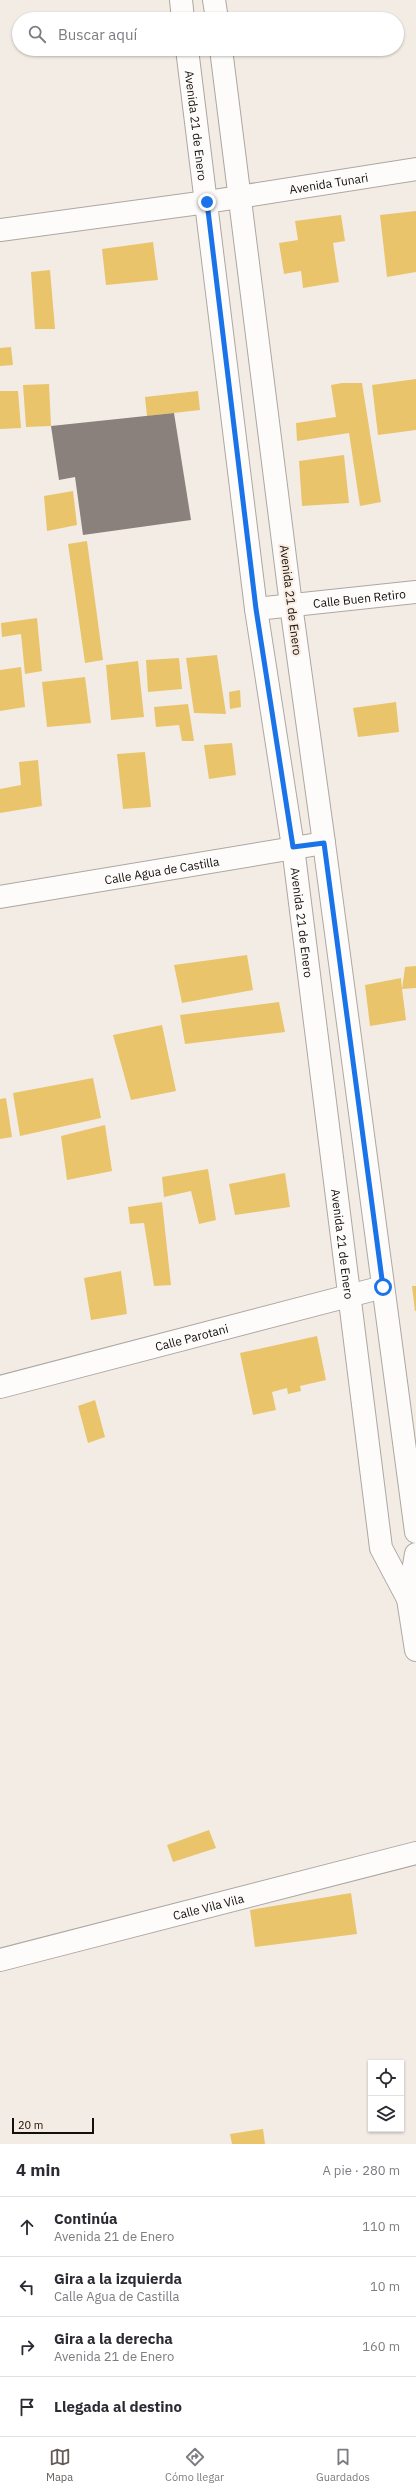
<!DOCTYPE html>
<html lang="es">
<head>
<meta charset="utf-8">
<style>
  :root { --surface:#fff; --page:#f2f2f3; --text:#2b2b33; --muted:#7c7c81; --line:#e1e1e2; --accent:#615c57 }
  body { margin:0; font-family:"IBM Plex Sans",sans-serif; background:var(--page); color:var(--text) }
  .controls { position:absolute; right:12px; bottom:12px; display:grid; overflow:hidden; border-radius:0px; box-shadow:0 1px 3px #0004 }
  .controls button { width:36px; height:36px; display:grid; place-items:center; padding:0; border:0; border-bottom:1px solid var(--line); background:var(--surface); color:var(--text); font:20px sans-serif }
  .scale { position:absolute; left:12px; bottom:10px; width:82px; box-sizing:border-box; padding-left:4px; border:2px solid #130f0a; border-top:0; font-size:11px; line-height:14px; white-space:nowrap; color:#130f0a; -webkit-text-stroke:3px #f9ebdf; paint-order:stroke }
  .stop { position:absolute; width:12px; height:12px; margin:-9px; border:3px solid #1a73e8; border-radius:50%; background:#fff }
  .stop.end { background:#1a73e8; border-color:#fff; box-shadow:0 1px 4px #0008 }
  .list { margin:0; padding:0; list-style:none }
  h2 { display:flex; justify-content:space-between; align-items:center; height:52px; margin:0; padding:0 16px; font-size:17px }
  h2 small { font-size:13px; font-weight:400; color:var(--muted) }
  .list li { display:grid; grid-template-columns:26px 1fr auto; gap:12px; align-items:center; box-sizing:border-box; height:60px; padding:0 16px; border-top:1px solid var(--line) }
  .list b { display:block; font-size:15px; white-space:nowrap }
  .list p { margin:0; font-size:13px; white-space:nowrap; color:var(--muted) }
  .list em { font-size:13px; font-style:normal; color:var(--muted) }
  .icon { flex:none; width:22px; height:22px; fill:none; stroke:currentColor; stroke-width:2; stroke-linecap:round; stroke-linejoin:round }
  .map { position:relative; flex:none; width:416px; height:2144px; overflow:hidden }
  .search { position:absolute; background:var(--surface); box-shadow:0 1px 3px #0004; left:12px; right:12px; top:12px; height:44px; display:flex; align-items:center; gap:10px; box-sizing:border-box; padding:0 14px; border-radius:22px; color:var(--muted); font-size:15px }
  .sheet { height:292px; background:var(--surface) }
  nav { display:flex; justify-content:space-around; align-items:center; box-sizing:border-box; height:56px; border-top:1px solid var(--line); background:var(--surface); font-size:11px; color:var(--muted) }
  nav a { display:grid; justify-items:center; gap:2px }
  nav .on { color:var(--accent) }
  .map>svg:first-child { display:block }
  .homes { fill:#e9c46a }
  .industry { fill:#8a817c }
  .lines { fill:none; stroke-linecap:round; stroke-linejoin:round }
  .street-casing { stroke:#ada7a1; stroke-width:24 }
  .secondary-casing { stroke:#ada7a1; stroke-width:24 }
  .street { stroke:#fdfcfb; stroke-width:22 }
  .secondary { stroke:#fdfcfb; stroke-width:22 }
  .route { stroke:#1a73e8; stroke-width:5 }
  .labels { text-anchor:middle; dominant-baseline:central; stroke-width:4; stroke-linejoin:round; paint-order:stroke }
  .street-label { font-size:12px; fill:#130f0a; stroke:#f9ebdf }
</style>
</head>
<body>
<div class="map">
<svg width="416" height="2144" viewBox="0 0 416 2144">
  <rect width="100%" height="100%" fill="#f3ece5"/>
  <g class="homes">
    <polygon points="416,211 416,272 387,277 380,215"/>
    <polygon points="341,215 345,241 333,243 339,282 303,288 301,271 284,274 279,243 298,240 295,221"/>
    <polygon points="153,242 158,280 106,285 102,249"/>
    <polygon points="50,270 55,329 35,329 31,272"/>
    <polygon points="11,347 13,365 0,366 0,348"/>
    <polygon points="416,379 416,430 378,435 372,385"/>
    <polygon points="342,383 362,383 381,502 360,506 349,433 297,441 296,423 336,417 331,385"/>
    <polygon points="49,384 51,426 26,427 23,385"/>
    <polygon points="0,391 18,391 21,428 0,429"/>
    <polygon points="198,391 200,410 147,416 145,397"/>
    <polygon points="344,455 349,503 302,506 299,461"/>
    <polygon points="73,491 77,525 47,531 44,496"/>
    <polygon points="87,541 103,660 85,663 68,544"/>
    <polygon points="37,618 42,671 25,674 21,634 2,637 1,623"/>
    <polygon points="217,655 226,714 194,713 186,658"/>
    <polygon points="179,658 182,689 148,692 146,660"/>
    <polygon points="138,661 144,717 111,720 106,665"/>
    <polygon points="21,667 25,707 0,711 0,670"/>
    <polygon points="85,677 91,723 47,727 42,682"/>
    <polygon points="240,690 241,707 230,709 229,692"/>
    <polygon points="396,702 399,732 358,737 353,708"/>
    <polygon points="188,704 194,741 182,741 179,725 156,727 154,707"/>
    <polygon points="232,743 236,775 209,779 204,745"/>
    <polygon points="145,752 151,807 123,809 117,754"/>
    <polygon points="38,760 42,806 0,813 0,789 21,785 19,762"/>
    <polygon points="247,955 253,990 182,1003 174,965"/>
    <polygon points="416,966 416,988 402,989 406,1020 370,1026 365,985 401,978 402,989 405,967"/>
    <polygon points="279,1002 285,1032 185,1044 180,1015"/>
    <polygon points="162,1025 176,1091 131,1100 113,1035"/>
    <polygon points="93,1078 101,1118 20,1136 13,1093"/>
    <polygon points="6,1098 12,1137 0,1139 0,1099"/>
    <polygon points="105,1125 112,1171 67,1180 61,1136"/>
    <polygon points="208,1169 216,1220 199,1224 191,1191 164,1197 162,1177"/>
    <polygon points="285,1173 290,1207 235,1215 229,1184"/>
    <polygon points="162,1202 171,1285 154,1286 144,1223 130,1224 128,1207"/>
    <polygon points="121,1271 127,1314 91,1320 84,1278"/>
    <polygon points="412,1286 416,1286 416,1311 415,1311"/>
    <polygon points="317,1336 326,1380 300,1386 301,1391 288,1394 287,1388 272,1392 276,1410 253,1415 240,1353"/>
    <polygon points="95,1400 105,1437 88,1443 78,1406"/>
    <polygon points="209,1830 216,1848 173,1862 167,1845"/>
    <polygon points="351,1893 357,1934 255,1947 250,1910"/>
    <polygon points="263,2129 265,2144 232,2144 230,2134"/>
  </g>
  <polygon class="industry" points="174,413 191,520 83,535 75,477 59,480 51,426"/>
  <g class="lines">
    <g class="street-casing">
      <g id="street">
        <path id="s1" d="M0,230L207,202L416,169"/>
        <path id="s2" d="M256,609L416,592"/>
        <polyline points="324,843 416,1532"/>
        <path id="s3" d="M293,847L381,1548L408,1599"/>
        <path id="s4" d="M0,1387L383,1287"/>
        <polyline points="416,1554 408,1599 416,1650"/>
        <path id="s5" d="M0,1960L416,1853"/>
      </g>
    </g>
    <g class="secondary-casing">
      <g id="secondary">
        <polyline points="181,0 183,19"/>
        <polyline points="214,0 217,19"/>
        <path id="s6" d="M187,49L256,609L293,847"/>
        <path id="s7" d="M0,897L324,843L291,605L221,49"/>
      </g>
    </g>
    <use href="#street" class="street"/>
    <use href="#secondary" class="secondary"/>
  </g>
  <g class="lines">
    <polyline class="route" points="207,202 256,609 293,847 324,843 383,1287"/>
  </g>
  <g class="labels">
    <g class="street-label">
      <text stroke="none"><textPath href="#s6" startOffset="77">Avenida 21 de Enero</textPath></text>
      <text stroke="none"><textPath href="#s1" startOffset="332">Avenida Tunari</textPath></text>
      <text stroke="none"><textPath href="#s2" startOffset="104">Calle Buen Retiro</textPath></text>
      <text transform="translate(291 600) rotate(83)">Avenida 21 de Enero</text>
      <text stroke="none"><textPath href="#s7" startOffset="164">Calle Agua de Castilla</textPath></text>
      <text stroke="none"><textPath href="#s3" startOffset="76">Avenida 21 de Enero</textPath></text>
      <text stroke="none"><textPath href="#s3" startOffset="400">Avenida 21 de Enero</textPath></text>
      <text stroke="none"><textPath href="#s4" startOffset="198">Calle Parotani</textPath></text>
      <text stroke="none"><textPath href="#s5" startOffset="215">Calle Vila Vila</textPath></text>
    </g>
  </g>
</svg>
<div class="controls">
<button><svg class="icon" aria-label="locate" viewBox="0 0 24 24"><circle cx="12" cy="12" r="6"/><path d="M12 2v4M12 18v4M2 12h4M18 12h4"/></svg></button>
<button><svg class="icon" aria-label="layers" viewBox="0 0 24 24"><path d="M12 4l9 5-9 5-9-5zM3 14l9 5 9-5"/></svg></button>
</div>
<div class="scale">20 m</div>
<div class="stop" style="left:383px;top:1287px"></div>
<div class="stop end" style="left:207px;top:202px"></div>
<div class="search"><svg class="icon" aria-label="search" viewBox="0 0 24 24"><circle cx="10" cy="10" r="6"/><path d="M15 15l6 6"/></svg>Buscar aquí</div>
</div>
<section class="sheet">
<h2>4 min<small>A pie · 280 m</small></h2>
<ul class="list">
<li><svg class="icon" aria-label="ahead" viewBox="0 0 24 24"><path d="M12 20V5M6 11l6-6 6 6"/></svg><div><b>Continúa</b><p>Avenida 21 de Enero</p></div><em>110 m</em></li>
<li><svg class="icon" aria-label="left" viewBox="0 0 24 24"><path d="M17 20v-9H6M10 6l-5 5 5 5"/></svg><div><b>Gira a la izquierda</b><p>Calle Agua de Castilla</p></div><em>10 m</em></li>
<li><svg class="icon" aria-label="right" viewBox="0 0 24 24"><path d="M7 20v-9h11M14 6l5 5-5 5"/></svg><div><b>Gira a la derecha</b><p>Avenida 21 de Enero</p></div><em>160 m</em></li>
<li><svg class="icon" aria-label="arrive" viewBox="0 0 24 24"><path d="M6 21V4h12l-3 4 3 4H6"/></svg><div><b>Llegada al destino</b></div></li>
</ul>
</section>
<nav>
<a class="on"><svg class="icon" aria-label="map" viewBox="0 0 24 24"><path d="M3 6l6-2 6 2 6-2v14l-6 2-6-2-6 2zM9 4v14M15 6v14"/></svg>Mapa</a>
<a><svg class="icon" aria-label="directions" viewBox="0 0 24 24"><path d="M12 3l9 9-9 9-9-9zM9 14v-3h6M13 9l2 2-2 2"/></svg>Cómo llegar</a>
<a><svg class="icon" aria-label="saved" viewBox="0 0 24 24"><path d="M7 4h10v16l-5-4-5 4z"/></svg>Guardados</a>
</nav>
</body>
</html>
